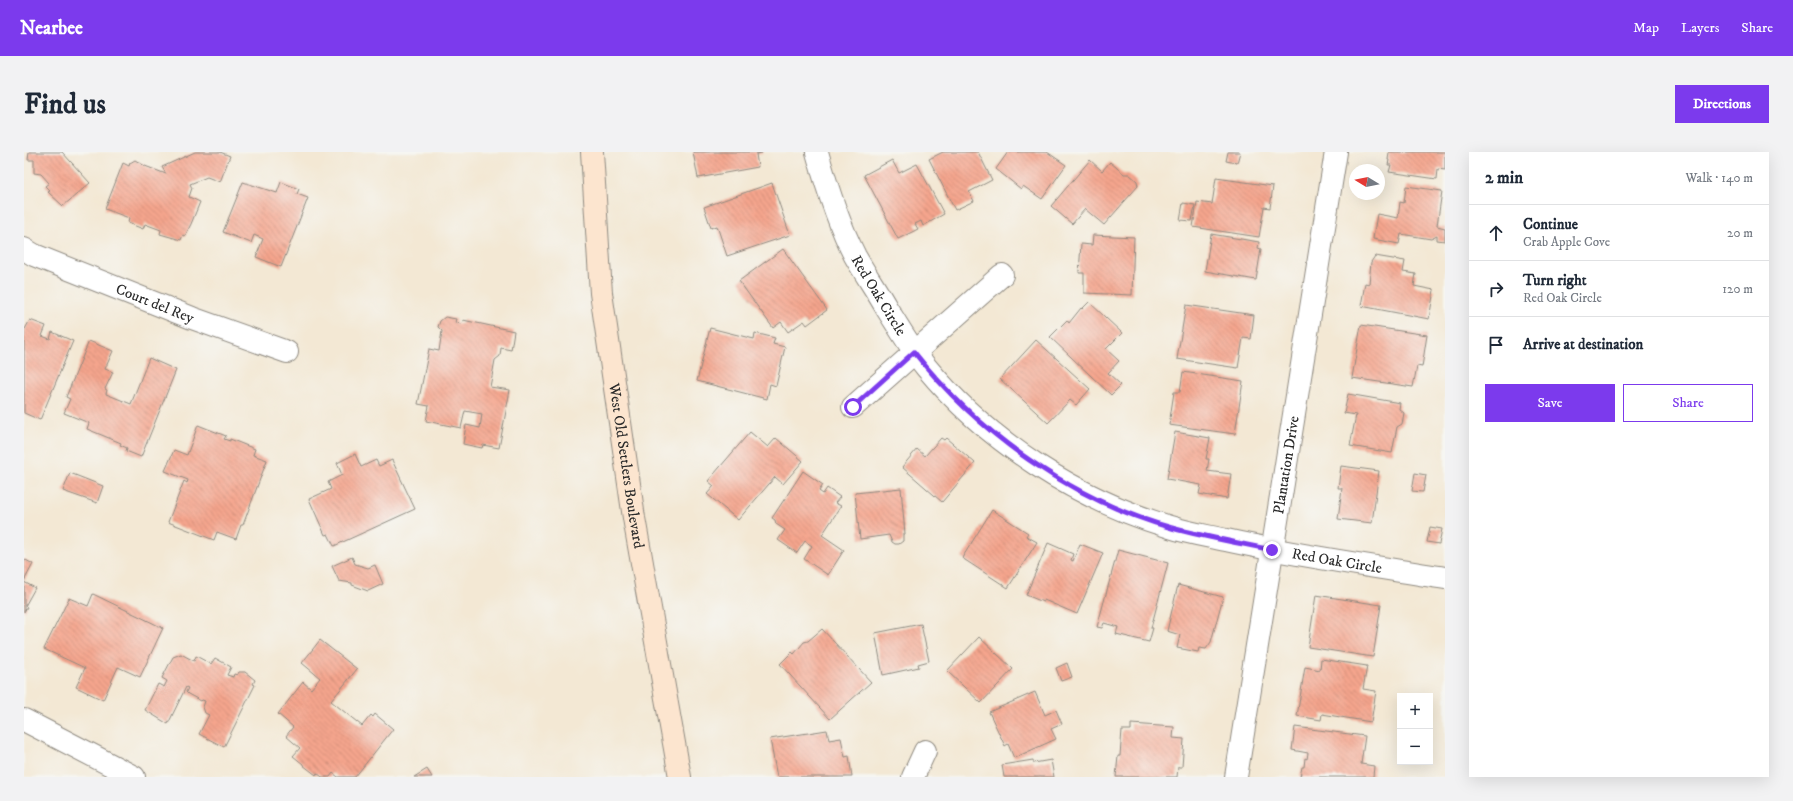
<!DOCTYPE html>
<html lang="en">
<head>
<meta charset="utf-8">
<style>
  :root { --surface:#fff; --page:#f2f2f3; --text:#1f2937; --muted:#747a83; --line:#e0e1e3; --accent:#7c3aed }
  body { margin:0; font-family:"IM FELL DW Pica",serif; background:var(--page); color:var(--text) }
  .controls { position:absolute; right:12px; bottom:12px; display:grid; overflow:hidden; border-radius:0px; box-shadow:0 4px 16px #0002 }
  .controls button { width:36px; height:36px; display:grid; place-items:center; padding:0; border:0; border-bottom:1px solid var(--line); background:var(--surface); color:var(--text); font:20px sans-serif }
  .compass { position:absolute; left:1325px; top:12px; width:36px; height:36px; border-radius:50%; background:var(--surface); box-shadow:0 4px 16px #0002; rotate:280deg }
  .stop { position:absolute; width:12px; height:12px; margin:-9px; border:3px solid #7c3aed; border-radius:50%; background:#fff }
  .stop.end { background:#7c3aed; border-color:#fff; box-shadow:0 1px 4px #0008 }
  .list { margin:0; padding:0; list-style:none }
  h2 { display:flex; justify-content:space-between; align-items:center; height:52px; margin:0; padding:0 16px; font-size:17px }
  h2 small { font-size:13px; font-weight:400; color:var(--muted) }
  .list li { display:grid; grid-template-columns:26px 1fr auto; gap:12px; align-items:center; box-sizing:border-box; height:56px; padding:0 16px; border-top:1px solid var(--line) }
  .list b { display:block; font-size:15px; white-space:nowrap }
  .list p { margin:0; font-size:13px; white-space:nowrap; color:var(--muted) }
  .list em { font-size:13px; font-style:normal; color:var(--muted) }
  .actions { display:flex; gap:8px; padding:12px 16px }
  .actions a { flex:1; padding:9px 0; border:1px solid var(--accent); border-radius:0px; text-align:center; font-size:14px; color:var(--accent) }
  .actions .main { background:var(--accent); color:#fff }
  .icon { flex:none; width:22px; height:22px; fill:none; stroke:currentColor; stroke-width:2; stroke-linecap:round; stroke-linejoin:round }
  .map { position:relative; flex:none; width:1421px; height:625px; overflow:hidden; border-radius:0px }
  header { display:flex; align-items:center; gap:24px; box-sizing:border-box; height:56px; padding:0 20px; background:var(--accent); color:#fff }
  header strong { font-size:19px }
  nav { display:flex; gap:22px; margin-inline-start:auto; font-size:14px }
  .intro { display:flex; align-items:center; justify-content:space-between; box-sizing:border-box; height:96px; padding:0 24px }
  h1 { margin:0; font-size:28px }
  .button { padding:10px 18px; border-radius:0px; background:var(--accent); color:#fff; font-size:14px; font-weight:700 }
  main { display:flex; gap:24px; padding:0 24px }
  aside { flex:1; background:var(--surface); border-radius:0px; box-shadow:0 4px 16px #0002 }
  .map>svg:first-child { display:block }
  .building { fill:url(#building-back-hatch) }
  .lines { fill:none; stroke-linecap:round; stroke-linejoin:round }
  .minor-casing { stroke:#8f8a80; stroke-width:24 }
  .secondary-casing { stroke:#8f8a80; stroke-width:24 }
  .minor { stroke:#fff; stroke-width:22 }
  .secondary { stroke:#fce5cf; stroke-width:22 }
  .route { stroke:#7c3aed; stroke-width:5 }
  .labels { text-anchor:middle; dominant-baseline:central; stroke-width:4; stroke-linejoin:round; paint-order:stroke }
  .street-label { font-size:15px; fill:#2b2b2b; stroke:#f6f6f2 }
</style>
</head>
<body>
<header>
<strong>Nearbee</strong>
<nav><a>Map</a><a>Layers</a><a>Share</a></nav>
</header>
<div class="intro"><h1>Find us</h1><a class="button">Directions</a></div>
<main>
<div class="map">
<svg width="1421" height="625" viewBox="0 0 1421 625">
  <defs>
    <pattern id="building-back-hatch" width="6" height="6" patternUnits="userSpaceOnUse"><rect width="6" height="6" fill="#f5a58d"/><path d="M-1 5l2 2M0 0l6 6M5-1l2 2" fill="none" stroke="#c78773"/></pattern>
  </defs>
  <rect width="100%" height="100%" fill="#f6f6f2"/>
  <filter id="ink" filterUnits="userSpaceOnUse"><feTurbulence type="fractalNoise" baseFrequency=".025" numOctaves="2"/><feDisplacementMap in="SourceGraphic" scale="8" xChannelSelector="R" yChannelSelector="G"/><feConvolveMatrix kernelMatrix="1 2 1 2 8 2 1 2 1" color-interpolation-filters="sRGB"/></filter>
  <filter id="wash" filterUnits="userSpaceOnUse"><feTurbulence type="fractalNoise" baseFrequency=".012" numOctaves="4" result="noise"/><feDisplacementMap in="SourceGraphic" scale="16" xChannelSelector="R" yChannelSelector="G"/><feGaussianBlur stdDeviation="0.9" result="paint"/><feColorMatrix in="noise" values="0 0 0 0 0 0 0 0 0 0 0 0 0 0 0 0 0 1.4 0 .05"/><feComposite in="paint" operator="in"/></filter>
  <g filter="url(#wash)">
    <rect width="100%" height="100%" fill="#f3e8d4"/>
    <g id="blocks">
      <g class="building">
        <polygon points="5,0 38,0 66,31 39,54 24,40 26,39 21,34 25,31 17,22 10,21 10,8 4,8"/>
        <polygon points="171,0 196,0 206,4 196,30 183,25 166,32 168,36 165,45 176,50 167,72 161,84 159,83 157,88 136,82 137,78 121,72 119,77 104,71 105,66 81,57 99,11 105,14 106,11 111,8 121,14 142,22 138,15"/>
        <polygon points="669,0 738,0 738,1 732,2 734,15 674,26"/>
        <polygon points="919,0 954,0 968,28 945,40 950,49 931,58 905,7"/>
        <polygon points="984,0 1023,0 1042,13 1018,47 999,34 997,37 972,17"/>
        <polygon points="1204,0 1216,0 1213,11 1202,9"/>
        <polygon points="1365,0 1421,0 1421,18 1414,17 1413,27 1365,20 1367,13 1364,13 1365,8 1364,8"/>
        <polygon points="868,8 875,21 893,12 920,62 899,74 897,69 891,72 894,77 874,87 840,23"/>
        <polygon points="1066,8 1078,19 1086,10 1100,22 1105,22 1113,29 1114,34 1080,73 1061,57 1048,72 1027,54"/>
        <polygon points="1192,26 1249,34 1246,56 1240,55 1235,85 1169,75 1173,50 1188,52"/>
        <polygon points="219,30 253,41 257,30 275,37 273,42 284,46 257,115 232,105 239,87 230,83 227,91 199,80"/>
        <polygon points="748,31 766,83 703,104 693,74 687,76 680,55"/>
        <polygon points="1382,34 1418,39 1413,74 1421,76 1421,89 1413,88 1413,84 1407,87 1377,82 1375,92 1349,87 1353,62 1374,66 1376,50 1380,51"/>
        <polygon points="1159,51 1171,53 1168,69 1156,68"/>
        <polygon points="1187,82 1235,90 1234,96 1237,97 1232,128 1181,119"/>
        <polygon points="1069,83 1110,85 1108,143 1060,141 1060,121 1055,121 1057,92 1068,93"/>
        <polygon points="759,97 803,158 783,173 780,169 764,180 757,170 749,176 715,129"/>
        <polygon points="1351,104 1381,109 1379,120 1392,122 1390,134 1410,138 1405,167 1337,154 1341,131 1345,132 1347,110"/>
        <polygon points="1065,150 1098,181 1082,197 1095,209 1084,221 1097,233 1087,243 1026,185 1043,168 1045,171 1057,156 1058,157"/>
        <polygon points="1162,153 1230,163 1227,187 1219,186 1214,216 1153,207"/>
        <polygon points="421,165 432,167 431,171 438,172 439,168 490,179 487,198 477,196 476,204 471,208 466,235 486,238 475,296 459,293 458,296 439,292 442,273 456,276 458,262 441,259 437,276 402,269 405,254 394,252 405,197 415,199 418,179 414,175 416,169"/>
        <polygon points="6,168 22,174 18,184 26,187 28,180 49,189 16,268 0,261 0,177 1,177"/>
        <polygon points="1337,173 1403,183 1398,215 1393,214 1389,235 1328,226"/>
        <polygon points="686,176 730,187 731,181 751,186 749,192 761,195 752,234 746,232 743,247 673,229"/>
        <polygon points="1012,188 1066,237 1052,253 1046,248 1024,271 976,227"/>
        <polygon points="65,189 89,199 81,217 89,220 81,237 83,238 82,242 107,252 125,206 152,218 117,305 102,299 103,296 96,293 97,291 63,277 65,271 40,261 46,247 42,245"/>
        <polygon points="1159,220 1219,229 1211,282 1145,273 1150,240 1156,240"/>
        <polygon points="1324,242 1376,251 1375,257 1380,261 1378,272 1373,275 1368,301 1326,294 1332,263 1320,261"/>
        <polygon points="174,273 202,284 200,287 206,289 206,287 231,297 229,303 243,308 219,373 217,373 212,387 193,380 190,388 144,370 160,329 163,331 164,328 141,319 150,298 163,303"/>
        <polygon points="726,280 744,295 752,286 779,309 759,332 751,325 714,368 683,342 690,334 684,329"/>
        <polygon points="1151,280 1186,286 1182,307 1185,307 1183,319 1207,322 1203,347 1175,342 1177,333 1143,327"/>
        <polygon points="917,286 920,288 922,286 951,311 918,350 878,315 893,297 901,304"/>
        <polygon points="331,302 337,315 352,308 355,314 368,308 391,357 310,394 304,382 301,383 285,347 307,337 304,330 318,323 313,311"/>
        <polygon points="1317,314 1355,319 1348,371 1314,367 1318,336 1314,336"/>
        <polygon points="779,319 799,333 795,339 799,342 803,336 816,345 811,351 817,354 798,383 820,398 804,423 780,407 788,394 781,389 773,401 754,388 761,378 752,372 751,368 748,366"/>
        <polygon points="46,321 79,334 73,351 39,339"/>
        <polygon points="1391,321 1402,323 1399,340 1388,339"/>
        <polygon points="877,336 881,382 879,382 879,389 875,392 871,392 868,390 865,383 836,387 831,341"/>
        <polygon points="968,358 1004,381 1002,384 1013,390 984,436 938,406"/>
        <polygon points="1406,375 1418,377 1415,392 1403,390"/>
        <polygon points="1024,391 1049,402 1047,408 1049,409 1056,392 1079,401 1053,462 1020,448 1019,450 1002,443"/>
        <polygon points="1094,398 1144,411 1127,476 1129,476 1125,490 1092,482 1094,475 1080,471 1078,476 1073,475"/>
        <polygon points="328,405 331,412 344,416 351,413 359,432 344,439 328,433 328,431 315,429 308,414"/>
        <polygon points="0,407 9,412 0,429"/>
        <polygon points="0,430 11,436 1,454 3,455 0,460"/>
        <polygon points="1154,433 1199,445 1187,490 1182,497 1175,496 1174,500 1153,496 1156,483 1143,479"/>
        <polygon points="69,442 139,476 116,525 94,515 79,548 52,535 61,516 20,497 45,446 64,454"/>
        <polygon points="1292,443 1357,453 1349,505 1284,495"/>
        <polygon points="897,472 905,509 894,512 895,515 859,523 851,481"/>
        <polygon points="798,477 847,530 806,567 756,512 768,500 770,502 780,490 784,489"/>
        <polygon points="955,485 989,517 957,551 923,519"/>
        <polygon points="296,488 333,517 307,549 338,574 347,563 349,565 351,562 369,577 331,625 314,625 309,621 306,625 298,625 293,621 292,623 279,613 279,612 269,604 276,596 262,584 269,575 254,562 279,530 287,537 296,526 278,511"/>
        <polygon points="157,502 170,509 172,504 187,512 191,506 207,515 203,523 209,525 210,522 213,523 215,520 221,520 231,528 229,532 231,533 200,595 175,582 185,563 181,561 179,555 181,549 178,548 177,549 164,542 162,540 164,536 162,535 144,572 121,558 134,532 140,535 143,529 138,526 149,505"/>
        <polygon points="1297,507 1343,514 1339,537 1352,539 1347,570 1298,562 1297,568 1273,564 1281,515 1296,518"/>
        <polygon points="1043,511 1048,525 1037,529 1032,516"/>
        <polygon points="1011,540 1021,563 1032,558 1038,572 1027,577 1032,587 990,606 984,592 981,594 965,560"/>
        <polygon points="1107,572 1150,575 1149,586 1160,587 1158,615 1154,615 1153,625 1092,625 1094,604 1096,604 1098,578 1107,578"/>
        <polygon points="1271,575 1341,584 1337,612 1350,614 1349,625 1276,625 1278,615 1280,615 1281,606 1283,607 1284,601 1268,598"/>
        <polygon points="803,578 805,588 817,586 821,605 825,604 828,625 753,625 746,587"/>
        <polygon points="1009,608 1010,611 1027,608 1030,625 980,625 978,613"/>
        <polygon points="403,617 408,625 390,625"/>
      </g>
    </g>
  </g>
  <g filter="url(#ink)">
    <use href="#blocks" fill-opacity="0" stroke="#8f8a80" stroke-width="1"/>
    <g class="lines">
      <g class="minor-casing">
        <g id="minor">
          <path id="s1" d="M793,0C803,36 814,71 831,104C841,122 853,139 863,157C876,177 887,197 902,215C964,290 1053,347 1146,375C1164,381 1184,384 1202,388C1274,404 1348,414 1421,426"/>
          <path id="s2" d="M0,97L10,103L168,166L263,200"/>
          <polyline points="829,255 978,123"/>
          <polyline points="0,568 110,625"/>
          <polyline points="889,625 901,599"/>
          <path id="s3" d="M1212,625L1312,0"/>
        </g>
      </g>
      <g class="secondary-casing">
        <g id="secondary">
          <path id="s4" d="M568,0L577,141L610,366L656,625"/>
        </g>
      </g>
      <use href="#minor" class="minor"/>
      <use href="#secondary" class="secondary"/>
    </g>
  </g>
  <g class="lines" filter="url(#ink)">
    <path class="route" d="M829,255L890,200C954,281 1047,348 1148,376C1181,385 1215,391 1248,398"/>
  </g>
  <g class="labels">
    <g class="street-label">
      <text stroke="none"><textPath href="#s1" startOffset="157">Red Oak Circle</textPath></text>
      <text stroke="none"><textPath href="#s2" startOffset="142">Court del Rey</textPath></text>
      <text stroke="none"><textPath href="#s3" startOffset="316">Plantation Drive</textPath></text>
      <text stroke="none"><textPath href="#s4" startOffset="316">West Old Settlers Boulevard</textPath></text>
      <text stroke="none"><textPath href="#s1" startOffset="709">Red Oak Circle</textPath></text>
    </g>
  </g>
</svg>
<div class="controls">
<button>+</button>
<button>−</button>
</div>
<svg class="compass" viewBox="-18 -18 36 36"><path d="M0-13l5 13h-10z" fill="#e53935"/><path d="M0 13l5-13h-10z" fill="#747a83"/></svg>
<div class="stop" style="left:829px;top:255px"></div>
<div class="stop end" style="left:1248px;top:398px"></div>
</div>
<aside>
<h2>2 min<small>Walk · 140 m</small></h2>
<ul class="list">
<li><svg class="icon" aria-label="ahead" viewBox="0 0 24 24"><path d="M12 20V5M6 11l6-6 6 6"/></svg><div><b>Continue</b><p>Crab Apple Cove</p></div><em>20 m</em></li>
<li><svg class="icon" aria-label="right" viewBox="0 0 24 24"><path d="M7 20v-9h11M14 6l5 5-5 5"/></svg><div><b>Turn right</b><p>Red Oak Circle</p></div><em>120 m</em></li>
<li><svg class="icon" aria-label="arrive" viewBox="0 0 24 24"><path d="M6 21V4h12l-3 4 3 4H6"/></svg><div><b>Arrive at destination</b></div></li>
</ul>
<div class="actions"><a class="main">Save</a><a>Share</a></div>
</aside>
</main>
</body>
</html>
